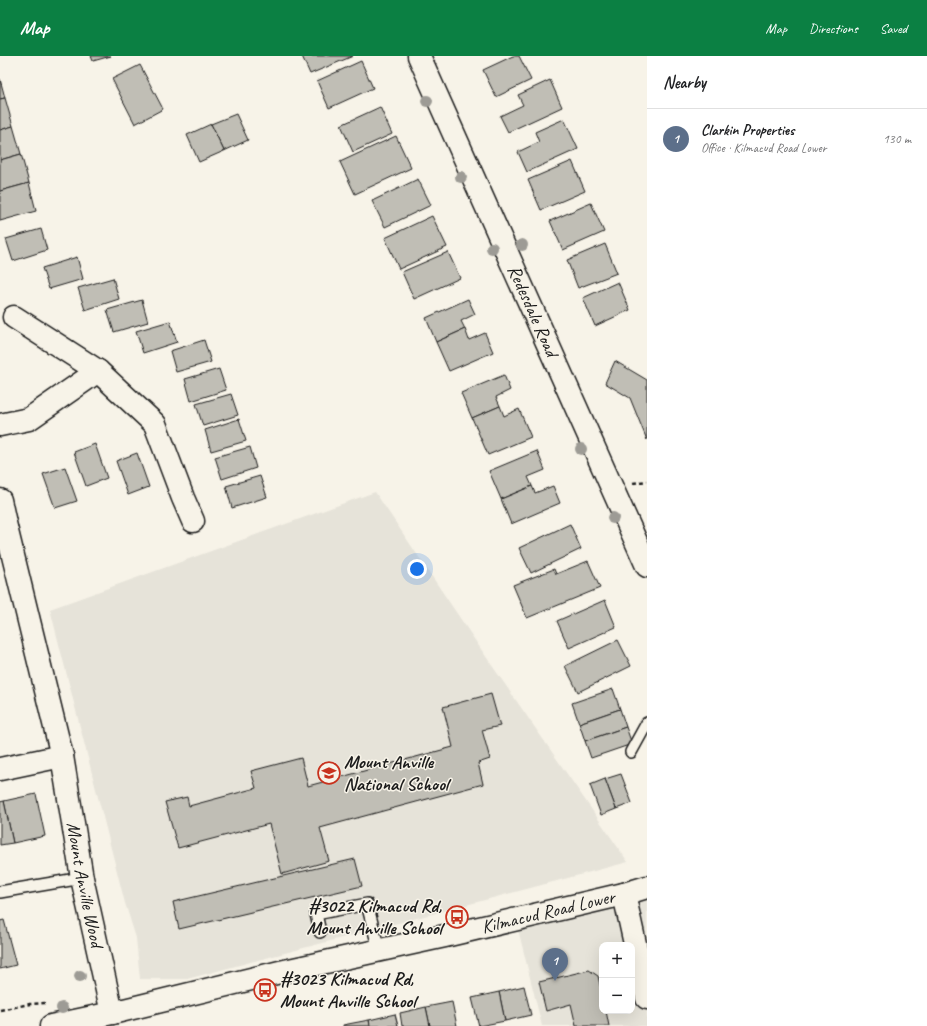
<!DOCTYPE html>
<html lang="en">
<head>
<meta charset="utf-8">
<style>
  :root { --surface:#fff; --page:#f6f6f6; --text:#202124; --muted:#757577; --line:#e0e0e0; --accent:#0b8043 }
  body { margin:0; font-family:Caveat,sans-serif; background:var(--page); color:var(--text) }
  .controls { position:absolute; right:12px; bottom:12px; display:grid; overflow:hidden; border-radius:8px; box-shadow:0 4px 16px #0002 }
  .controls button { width:36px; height:36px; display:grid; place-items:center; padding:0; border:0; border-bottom:1px solid var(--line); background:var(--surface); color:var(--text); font:20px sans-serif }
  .you { position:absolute; left:417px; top:513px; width:14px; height:14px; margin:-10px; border:3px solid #fff; border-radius:50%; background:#1a73e8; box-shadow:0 0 0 6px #1a73e833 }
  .badge { display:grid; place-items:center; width:26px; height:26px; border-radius:50%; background:var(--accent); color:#fff; font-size:13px; font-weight:700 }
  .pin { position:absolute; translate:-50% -33px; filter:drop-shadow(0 1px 2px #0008) }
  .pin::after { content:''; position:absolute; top:21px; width:14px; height:12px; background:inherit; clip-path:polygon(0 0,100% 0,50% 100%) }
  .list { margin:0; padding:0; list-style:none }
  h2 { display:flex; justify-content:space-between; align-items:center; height:52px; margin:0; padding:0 16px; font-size:17px }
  h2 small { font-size:13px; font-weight:400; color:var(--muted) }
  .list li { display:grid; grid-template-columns:26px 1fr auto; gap:12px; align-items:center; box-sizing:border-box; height:60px; padding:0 16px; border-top:1px solid var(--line) }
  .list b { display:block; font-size:15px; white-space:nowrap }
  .list p { margin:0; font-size:13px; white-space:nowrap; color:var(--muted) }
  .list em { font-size:13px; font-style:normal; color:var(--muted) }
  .map { position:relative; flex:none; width:647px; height:970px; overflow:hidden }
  header { display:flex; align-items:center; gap:24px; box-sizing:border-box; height:56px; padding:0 20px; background:var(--accent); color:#fff }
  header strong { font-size:19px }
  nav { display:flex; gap:22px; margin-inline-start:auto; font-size:14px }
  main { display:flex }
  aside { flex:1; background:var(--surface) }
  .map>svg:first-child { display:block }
  .built { fill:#e6e3d9; fill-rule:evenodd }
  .building { fill:#c0beb5; stroke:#1c1c1c }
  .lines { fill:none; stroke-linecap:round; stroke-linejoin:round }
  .service-casing { stroke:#1c1c1c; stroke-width:14 }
  .minor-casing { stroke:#1c1c1c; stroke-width:25 }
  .secondary-casing { stroke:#1c1c1c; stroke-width:25 }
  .path { stroke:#1c1c1c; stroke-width:2.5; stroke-dasharray:4 3; stroke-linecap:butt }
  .service { stroke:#f7f3e8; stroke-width:11 }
  .minor { stroke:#f7f3e8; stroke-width:22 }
  .secondary { stroke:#f7f3e8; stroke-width:22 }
  .tree { fill:#9d9b95 }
  .labels { text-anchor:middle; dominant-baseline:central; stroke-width:3; stroke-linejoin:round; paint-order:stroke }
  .street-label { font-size:19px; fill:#1c1c1c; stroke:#f7f3e8 }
  .poi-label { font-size:19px; font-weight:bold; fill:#1c1c1c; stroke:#f7f3e8; text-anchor:start }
</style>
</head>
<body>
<header>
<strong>Map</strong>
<nav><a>Map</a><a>Directions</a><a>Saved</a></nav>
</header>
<main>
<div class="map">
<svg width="647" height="970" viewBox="0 0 647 970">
  <rect width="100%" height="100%" fill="#f7f3e8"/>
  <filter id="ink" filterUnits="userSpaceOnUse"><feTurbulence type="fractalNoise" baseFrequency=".025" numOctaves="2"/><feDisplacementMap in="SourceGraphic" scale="8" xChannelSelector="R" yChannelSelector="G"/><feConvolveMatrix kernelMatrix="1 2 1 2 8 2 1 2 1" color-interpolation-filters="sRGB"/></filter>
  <g filter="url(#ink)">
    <g class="built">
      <polygon points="375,436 493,611 628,806 187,923 140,923 136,882 125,847 50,553"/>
      <path d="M647,832V970H542L516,865ZM602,889H632V955H602Z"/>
    </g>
    <g class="building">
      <polygon points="91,0 111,0 93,5"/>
      <polygon points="302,0 353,0 310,18"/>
      <polygon points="513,0 519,0 531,24 496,41 483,14"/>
      <polygon points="361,5 373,32 329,52 317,25"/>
      <polygon points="140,9 163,53 135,68 112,23"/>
      <polygon points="0,23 5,42 0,43"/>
      <polygon points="550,24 562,51 508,76 500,60 523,49 518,39"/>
      <polygon points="5,42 13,70 0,74 0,43"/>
      <polygon points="380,51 392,78 353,96 341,69"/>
      <polygon points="236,58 248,84 224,95 211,68"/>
      <polygon points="564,63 578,93 527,116 518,96 539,86 535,76"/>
      <polygon points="211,68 224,95 199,106 187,79"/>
      <polygon points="13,70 21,98 0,104 0,74"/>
      <polygon points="396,80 411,112 355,138 340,106"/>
      <polygon points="21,98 29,127 0,135 0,104"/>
      <polygon points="572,105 585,135 541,154 528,124"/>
      <polygon points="418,123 431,149 385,171 372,145"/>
      <polygon points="29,127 36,155 0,165 0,135"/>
      <polygon points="591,147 604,176 563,194 550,165"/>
      <polygon points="432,160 447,191 399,213 385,182"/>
      <polygon points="41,173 47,194 13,205 6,183"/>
      <polygon points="605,188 617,217 578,232 567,204"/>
      <polygon points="448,196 460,222 414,243 402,216"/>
      <polygon points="77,201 83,223 49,233 42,212"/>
      <polygon points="113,222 119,243 85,254 78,232"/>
      <polygon points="618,226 630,254 595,270 583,242"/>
      <polygon points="468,243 475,258 461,265 465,273 436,286 426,262"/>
      <polygon points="142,244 148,266 114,276 107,254"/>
      <polygon points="170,265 177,286 143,297 136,275"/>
      <polygon points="465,273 469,284 485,277 493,296 449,315 436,286"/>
      <polygon points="204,284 211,306 176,316 170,295"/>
      <polygon points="615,305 647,324 647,384 630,342 605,327"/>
      <polygon points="219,313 226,334 191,345 185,323"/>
      <polygon points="504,319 510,334 496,341 500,350 472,362 461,337"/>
      <polygon points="231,338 238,359 203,370 196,348"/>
      <polygon points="500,350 504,360 519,353 531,381 488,399 472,362"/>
      <polygon points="239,363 246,385 211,395 205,374"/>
      <polygon points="95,388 107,422 86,430 74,396"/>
      <polygon points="250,391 256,412 222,423 215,401"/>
      <polygon points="537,395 545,414 528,421 532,430 501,443 489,415"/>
      <polygon points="137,397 149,431 128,439 116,405"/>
      <polygon points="65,411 77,445 55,452 43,418"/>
      <polygon points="260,420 267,441 232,452 226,430"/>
      <polygon points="532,430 535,437 553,430 560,447 511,468 501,443"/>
      <polygon points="570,468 581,493 531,517 519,492"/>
      <polygon points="588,505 600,532 527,562 513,529 554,513 556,518"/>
      <polygon points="605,544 616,571 569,592 557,565"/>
      <polygon points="618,584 631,610 578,636 565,610"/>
      <polygon points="613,633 620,653 579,667 572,647"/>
      <polygon points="491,638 500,670 482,674 490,703 478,707 483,728 320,772 329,805 282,818 269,768 178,792 165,746 187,741 189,750 256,732 251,715 301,702 308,730 453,691 443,651"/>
      <polygon points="620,653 626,671 585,685 579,667"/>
      <polygon points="626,671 632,688 591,702 585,685"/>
      <polygon points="621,718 632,747 616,753 605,723"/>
      <polygon points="605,723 616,753 601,759 590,729"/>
      <polygon points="36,738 45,780 13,787 4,745"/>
      <polygon points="4,745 13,787 0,789 0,746"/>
      <polygon points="355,803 362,830 179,873 173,846"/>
      <polygon points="4,864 16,909 0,913 0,865"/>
      <polygon points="589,914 598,920 602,937 602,955 606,955 609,970 576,970 571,948 546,955 539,926"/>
      <polygon points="524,930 531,959 505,965 499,936"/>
      <polygon points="499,936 505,965 479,970 472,942"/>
      <polygon points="452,946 457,970 430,970 426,951"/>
      <polygon points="426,951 430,970 402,970 400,957"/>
      <polygon points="395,958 398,970 370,970 369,964"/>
      <polygon points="369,964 370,970 343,970 343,969"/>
    </g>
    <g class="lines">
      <g class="service-casing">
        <g id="service">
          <polyline points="631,696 647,667"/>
          <polyline points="0,836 82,822"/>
          <polyline points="320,876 316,858 367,848 379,894"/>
        </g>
      </g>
      <g class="minor-casing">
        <g id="minor">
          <path id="s1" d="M419,0L647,510"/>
          <polyline points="14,261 98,315 155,368 183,442 193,465"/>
          <polyline points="0,369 29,363 98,315"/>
          <path id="s2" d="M0,444L5,467L62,700L82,822L112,957"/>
          <polyline points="0,713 62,700"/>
          <polyline points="624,838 647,942"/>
        </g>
      </g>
      <g class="secondary-casing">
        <g id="secondary">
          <path id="s3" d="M51,970L112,957L280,916L445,880L624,838L647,831"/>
        </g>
      </g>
      <g class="path">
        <polyline points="633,427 647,425"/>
        <polyline points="0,954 30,948 45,947"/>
      </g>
      <use href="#service" class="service"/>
      <use href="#minor" class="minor"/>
      <use href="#secondary" class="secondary"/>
    </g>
    <g class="tree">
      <circle cx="427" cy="45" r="6"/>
      <circle cx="461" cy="121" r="6"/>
      <circle cx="522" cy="189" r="6"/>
      <circle cx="492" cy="192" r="6"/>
      <circle cx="581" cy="393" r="6"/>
      <circle cx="613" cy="462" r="6"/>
      <circle cx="80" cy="920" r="6"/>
      <circle cx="62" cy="952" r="6"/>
    </g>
  </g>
  <defs>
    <g id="school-ring" transform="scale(1.15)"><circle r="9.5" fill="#f7f3e8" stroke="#c8321e" stroke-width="1.5"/><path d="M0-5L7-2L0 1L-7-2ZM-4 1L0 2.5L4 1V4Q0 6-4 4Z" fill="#c8321e"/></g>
    <g id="bus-ring" transform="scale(1.15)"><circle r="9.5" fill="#f7f3e8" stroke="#c8321e" stroke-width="1.5"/><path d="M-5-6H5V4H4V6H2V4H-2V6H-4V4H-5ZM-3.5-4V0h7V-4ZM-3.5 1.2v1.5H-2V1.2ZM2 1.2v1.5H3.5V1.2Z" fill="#c8321e"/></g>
  </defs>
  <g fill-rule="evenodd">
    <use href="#school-ring" x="329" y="717"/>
    <use href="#bus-ring" x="457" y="861"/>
    <use href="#bus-ring" x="265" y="934"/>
  </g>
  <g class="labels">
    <g class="street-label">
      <text stroke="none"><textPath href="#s1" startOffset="279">Redesdale Road</textPath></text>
      <text stroke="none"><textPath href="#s2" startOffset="394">Mount Anville Wood</textPath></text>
      <text stroke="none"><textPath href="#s3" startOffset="510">Kilmacud Road Lower</textPath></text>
    </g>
    <g class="poi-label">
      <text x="344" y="706">Mount Anville<tspan x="344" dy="22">National School</tspan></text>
      <text x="442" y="850" text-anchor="end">#3022 Kilmacud Rd,<tspan x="442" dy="22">Mount Anville School</tspan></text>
      <text x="280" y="923">#3023 Kilmacud Rd,<tspan x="280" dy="22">Mount Anville School</tspan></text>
    </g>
  </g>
</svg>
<div class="controls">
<button>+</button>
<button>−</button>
</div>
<div class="you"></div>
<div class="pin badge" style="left:555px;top:925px;background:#5c6f8a">1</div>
</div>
<aside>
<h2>Nearby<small></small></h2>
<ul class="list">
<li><span class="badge" style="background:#5c6f8a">1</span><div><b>Clarkin Properties</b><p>Office · Kilmacud Road Lower</p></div><em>130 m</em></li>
</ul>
</aside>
</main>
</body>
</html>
